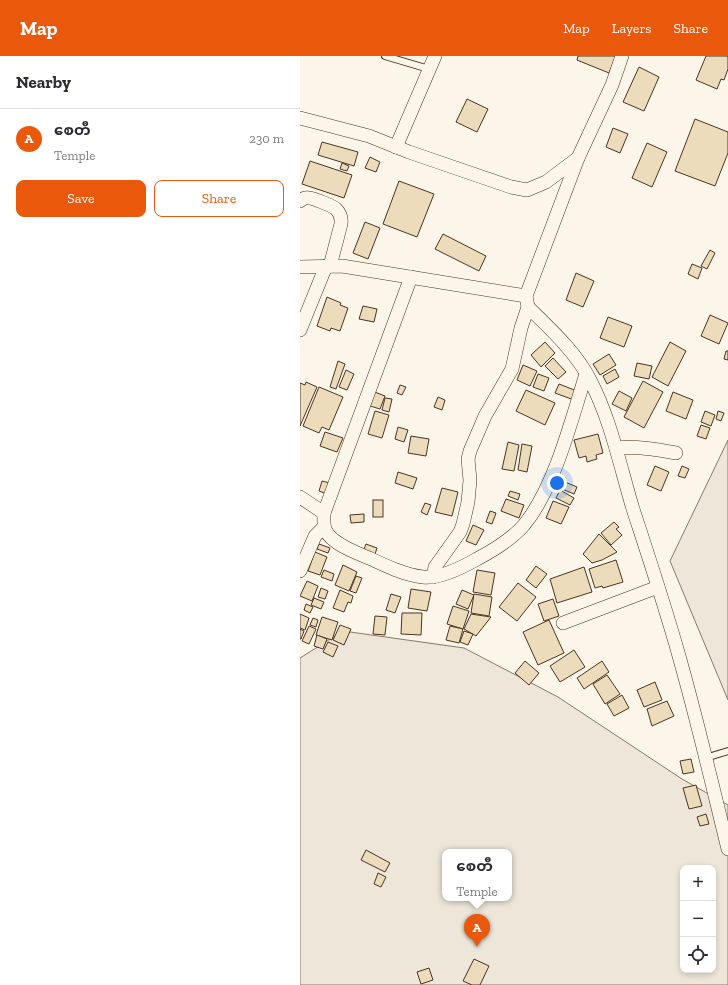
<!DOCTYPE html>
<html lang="en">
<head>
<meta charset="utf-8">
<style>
  :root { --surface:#fff; --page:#f7f7f7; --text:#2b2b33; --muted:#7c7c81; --line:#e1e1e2; --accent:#ea580c }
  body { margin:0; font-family:"Zilla Slab","Noto Sans Myanmar",serif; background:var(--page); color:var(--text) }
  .controls { position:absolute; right:12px; bottom:12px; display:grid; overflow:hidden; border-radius:8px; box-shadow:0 2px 6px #0003 }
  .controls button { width:36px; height:36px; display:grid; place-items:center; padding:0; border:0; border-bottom:1px solid var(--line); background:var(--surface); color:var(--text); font:20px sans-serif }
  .you { position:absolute; left:257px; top:427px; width:14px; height:14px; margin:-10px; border:3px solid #fff; border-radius:50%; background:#1a73e8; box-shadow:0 0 0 6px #1a73e833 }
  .badge { display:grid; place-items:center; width:26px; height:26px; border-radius:50%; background:var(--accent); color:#fff; font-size:13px; font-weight:700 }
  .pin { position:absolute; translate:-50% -33px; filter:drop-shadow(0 1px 2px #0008) }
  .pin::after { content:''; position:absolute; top:21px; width:14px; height:12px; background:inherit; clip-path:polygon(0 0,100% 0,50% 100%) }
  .popup { position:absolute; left:142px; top:793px; width:70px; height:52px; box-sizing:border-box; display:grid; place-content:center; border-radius:8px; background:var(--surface); filter:drop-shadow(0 1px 3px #0005); font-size:13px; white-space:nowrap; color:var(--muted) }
  .popup b { font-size:15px; color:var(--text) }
  .popup::after { content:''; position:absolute; left:50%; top:100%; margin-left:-8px; border:8px solid transparent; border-top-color:var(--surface) }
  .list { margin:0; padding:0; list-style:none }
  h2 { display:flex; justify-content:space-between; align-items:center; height:52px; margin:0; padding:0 16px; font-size:17px }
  h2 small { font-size:13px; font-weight:400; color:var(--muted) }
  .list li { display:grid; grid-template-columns:26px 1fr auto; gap:12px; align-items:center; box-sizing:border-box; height:60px; padding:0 16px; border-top:1px solid var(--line) }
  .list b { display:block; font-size:15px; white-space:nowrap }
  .list p { margin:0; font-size:13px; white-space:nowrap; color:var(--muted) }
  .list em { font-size:13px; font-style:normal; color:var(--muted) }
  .actions { display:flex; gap:8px; padding:12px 16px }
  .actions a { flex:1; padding:9px 0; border:1px solid var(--accent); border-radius:8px; text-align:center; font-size:14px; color:var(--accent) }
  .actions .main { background:var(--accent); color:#fff }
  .icon { flex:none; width:22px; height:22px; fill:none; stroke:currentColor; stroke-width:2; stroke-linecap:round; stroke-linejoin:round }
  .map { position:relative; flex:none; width:428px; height:929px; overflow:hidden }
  header { display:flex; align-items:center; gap:24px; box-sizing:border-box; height:56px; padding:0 20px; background:var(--accent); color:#fff }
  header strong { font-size:19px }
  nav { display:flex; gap:22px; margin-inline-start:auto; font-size:14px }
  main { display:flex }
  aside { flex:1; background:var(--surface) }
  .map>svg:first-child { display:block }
  .green { fill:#ede6d9; stroke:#887966; fill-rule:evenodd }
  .building { fill:#ecdcbc; stroke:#4a3520 }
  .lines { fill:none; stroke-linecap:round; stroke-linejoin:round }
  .lane-casing { stroke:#4a3520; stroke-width:8 }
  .street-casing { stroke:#4a3520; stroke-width:14 }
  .lane { stroke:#fbf6e9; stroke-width:6 }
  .street { stroke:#fbf6e9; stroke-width:13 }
</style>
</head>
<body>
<header>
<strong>Map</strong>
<nav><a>Map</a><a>Layers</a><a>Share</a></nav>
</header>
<main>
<aside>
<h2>Nearby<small></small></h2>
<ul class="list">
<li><span class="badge">A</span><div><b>စေတီ</b><p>Temple</p></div><em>230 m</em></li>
</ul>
<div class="actions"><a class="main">Save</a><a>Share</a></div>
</aside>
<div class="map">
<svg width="428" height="929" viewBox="0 0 428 929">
  <rect width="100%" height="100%" fill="#fbf6e9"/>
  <g class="green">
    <polygon points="428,384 428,644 370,505"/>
    <path d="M43,575L164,592L258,641L382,723L428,749V929H0V602ZM145,796H209V842H145ZM383,812H413V914H383Z"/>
  </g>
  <g class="building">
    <polygon points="278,0 316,0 309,17 277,4"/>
    <polygon points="406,0 428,0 428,13 424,24 421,23 417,33 396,24"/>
    <polygon points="339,11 359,21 344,55 323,46"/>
    <polygon points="167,43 188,53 177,76 156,66"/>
    <polygon points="395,63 428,76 428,97 415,130 375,115"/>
    <polygon points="313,72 328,78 320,97 306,91"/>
    <polygon points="22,86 58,96 54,110 18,99"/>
    <polygon points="347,87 367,96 352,131 332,122"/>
    <polygon points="70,101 80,106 76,116 65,112"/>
    <polygon points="10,105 52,119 44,142 2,128"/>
    <polygon points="42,107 49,110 47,115 40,113"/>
    <polygon points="99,125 134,138 117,181 83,168"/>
    <polygon points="65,166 80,172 68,203 53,197"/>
    <polygon points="143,178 186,200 179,215 135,193"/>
    <polygon points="410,194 415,197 407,213 401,210"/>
    <polygon points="392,208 402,212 398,223 388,218"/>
    <polygon points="276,217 294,225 283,251 266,244"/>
    <polygon points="27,241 41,247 40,249 48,252 40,275 31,272 30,275 17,270"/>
    <polygon points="63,250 77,253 74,266 59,263"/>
    <polygon points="410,259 428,267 419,288 401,280"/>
    <polygon points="308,261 332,270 324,291 300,282"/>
    <polygon points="245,286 255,297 241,311 231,299"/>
    <polygon points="370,286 386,295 368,330 352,321"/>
    <polygon points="426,295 428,295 428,304 424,303"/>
    <polygon points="309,298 316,309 300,319 293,308"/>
    <polygon points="253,302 266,316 258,323 245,310"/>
    <polygon points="38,305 45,308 36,333 30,331"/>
    <polygon points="337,307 352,310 349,323 334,320"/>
    <polygon points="223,309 237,315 230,330 217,324"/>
    <polygon points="315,313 319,321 307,328 303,320"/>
    <polygon points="46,314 54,318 47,334 39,331"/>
    <polygon points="238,318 249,322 244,335 233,331"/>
    <polygon points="343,325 363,336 344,372 324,361"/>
    <polygon points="6,326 17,331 0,370 0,327 5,329"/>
    <polygon points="259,328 277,335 274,344 255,337"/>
    <polygon points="100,329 106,331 102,339 97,337"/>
    <polygon points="19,331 43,341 29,374 22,371 19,377 3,370"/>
    <polygon points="226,334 255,347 245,369 216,355"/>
    <polygon points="72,335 85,340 80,353 67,349"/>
    <polygon points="319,335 332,342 326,355 312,348"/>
    <polygon points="373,336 393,344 386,363 366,355"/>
    <polygon points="138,341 145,344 142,354 134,351"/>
    <polygon points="85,342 92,343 89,356 82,354"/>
    <polygon points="75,355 89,359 82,382 68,378"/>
    <polygon points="405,355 415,359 411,370 401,366"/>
    <polygon points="418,355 424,357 421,365 416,363"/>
    <polygon points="401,369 410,372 406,383 397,380"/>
    <polygon points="98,371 108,374 104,386 95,383"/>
    <polygon points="25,376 43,382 37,396 20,390"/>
    <polygon points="298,378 303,397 296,399 297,403 287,406 286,400 279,402 274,384"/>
    <polygon points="111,380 129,383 126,400 108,397"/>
    <polygon points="208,386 219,389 214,415 202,413"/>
    <polygon points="222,388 232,390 227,416 218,414"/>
    <polygon points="355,410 369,416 361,435 347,429"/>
    <polygon points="382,410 389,413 385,422 378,420"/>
    <polygon points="98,416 117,422 113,433 95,427"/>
    <polygon points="22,425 30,427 27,438 19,435"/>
    <polygon points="265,426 277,431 274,438 262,433"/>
    <polygon points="142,432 158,436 152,460 135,456"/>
    <polygon points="260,434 274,442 270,449 256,442"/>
    <polygon points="210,435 220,438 218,444 208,440"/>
    <polygon points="206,443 224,449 219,462 201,455"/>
    <rect x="73" y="444" width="10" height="17"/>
    <polygon points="253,445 269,451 261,468 246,462"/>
    <polygon points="125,447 131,449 127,459 121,456"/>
    <polygon points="190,455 196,457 192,468 186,466"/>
    <polygon points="64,458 64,466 51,467 50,459"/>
    <polygon points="314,466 319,471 316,473 322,479 311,489 301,477"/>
    <polygon points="173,469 184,474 176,489 166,485"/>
    <polygon points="299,478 317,496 302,504 292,507 283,498"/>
    <polygon points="19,488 30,492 28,497 17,493"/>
    <polygon points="66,488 77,492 74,501 63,496"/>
    <polygon points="15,496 27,501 20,519 8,515"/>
    <polygon points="316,504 323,526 303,532 302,530 295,532 289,513"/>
    <polygon points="43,509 57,516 49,535 35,529"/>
    <polygon points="236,510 247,518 236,532 226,524"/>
    <polygon points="284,511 292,536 257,547 250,523"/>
    <polygon points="24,514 34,518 32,525 21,521"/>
    <polygon points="177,514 195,517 191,539 173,536"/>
    <polygon points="56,520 62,522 56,537 50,535"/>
    <polygon points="7,525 18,530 12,545 0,540"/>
    <polygon points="218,527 236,541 217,565 199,551"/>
    <polygon points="21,532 28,535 25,543 18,541"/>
    <polygon points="111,533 131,536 127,555 108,552"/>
    <polygon points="40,534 53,540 51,547 48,546 44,556 33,552"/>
    <polygon points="162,534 174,539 168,553 156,548"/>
    <polygon points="91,538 101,541 95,557 86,554"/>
    <polygon points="174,538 192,541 189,560 171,557"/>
    <polygon points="14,542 24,546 21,553 11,549"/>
    <polygon points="253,543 259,560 244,565 238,548"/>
    <polygon points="6,548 13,551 10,557 4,554"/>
    <polygon points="153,550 169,555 163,573 147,568"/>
    <polygon points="102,557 122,557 121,579 101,578"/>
    <polygon points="0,558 9,562 5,574 0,572"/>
    <polygon points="171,558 191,561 176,580 164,573"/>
    <polygon points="75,560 87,561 85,579 73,578"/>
    <polygon points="22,561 38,566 32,584 16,579"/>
    <polygon points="13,562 18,564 16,571 10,569"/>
    <polygon points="249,564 264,597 238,609 223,576"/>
    <polygon points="40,569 51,573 44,589 33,584"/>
    <polygon points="9,570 16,573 9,588 2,585"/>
    <polygon points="150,570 163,573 159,587 146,584"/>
    <polygon points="0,573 4,575 1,583 0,583"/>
    <polygon points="164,575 173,578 168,589 160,586"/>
    <polygon points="17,579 27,583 23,593 14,590"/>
    <polygon points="28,586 38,590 33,601 23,596"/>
    <polygon points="274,594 285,611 260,626 250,610"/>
    <polygon points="225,605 239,617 229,629 215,617"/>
    <polygon points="302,605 309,616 284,633 277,622"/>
    <polygon points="307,619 320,638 305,648 293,628"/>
    <polygon points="355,626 362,644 344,651 337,634"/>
    <polygon points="322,639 329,652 314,660 307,648"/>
    <polygon points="367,645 374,660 352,670 347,653"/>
    <polygon points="391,703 394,716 383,718 380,705"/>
    <polygon points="396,729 402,750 389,753 383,732"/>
    <polygon points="406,758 409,768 400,770 397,761"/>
    <polygon points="66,794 90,807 85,816 61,804"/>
    <polygon points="78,817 86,821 81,831 74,828"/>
    <polygon points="174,903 189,910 180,929 172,929 163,925"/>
    <polygon points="129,912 133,924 121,928 117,916"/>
  </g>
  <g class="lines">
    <g class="lane-casing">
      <g id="lane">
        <polyline points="85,0 129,13"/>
        <polyline points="405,702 428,695"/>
      </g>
    </g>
    <g class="street-casing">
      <g id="street">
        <polyline points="0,62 69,80 109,96 211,131 227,134 246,126 278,102"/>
        <polyline points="96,91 135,0"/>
        <path d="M0,145C2,143 6,141 9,142C13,142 33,150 36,153C40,157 42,162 41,168L30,210"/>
        <polyline points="0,211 42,210 226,240"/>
        <path d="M111,221L24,457C24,463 23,470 26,475C32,488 57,497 69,502C86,510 105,519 123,521C140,523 163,511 177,503C194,494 211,484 224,469C255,431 271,365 286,318"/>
        <path d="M228,251C250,273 276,296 290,324C311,364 320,410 333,453C349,502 365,550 379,600C397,663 412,728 428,793"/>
        <polyline points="0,274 26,210"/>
        <path d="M316,392C336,390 355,393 376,397"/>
        <polyline points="0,441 24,457"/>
        <polyline points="0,515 15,480 24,471"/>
        <polyline points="133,521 135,511 160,476 163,468 168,446 170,424 168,403 170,395 185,360 212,313 221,272 228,251 226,240 278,102 312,29 322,0"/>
        <polyline points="263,567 358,531"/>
      </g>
    </g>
    <use href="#lane" class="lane"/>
    <use href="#street" class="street"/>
  </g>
</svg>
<div class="controls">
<button>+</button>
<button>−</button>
<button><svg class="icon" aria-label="locate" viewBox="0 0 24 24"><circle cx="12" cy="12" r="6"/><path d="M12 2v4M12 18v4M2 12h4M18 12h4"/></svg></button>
</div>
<div class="you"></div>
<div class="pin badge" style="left:177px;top:891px">A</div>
<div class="popup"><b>စေတီ</b>Temple</div>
</div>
</main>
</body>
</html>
